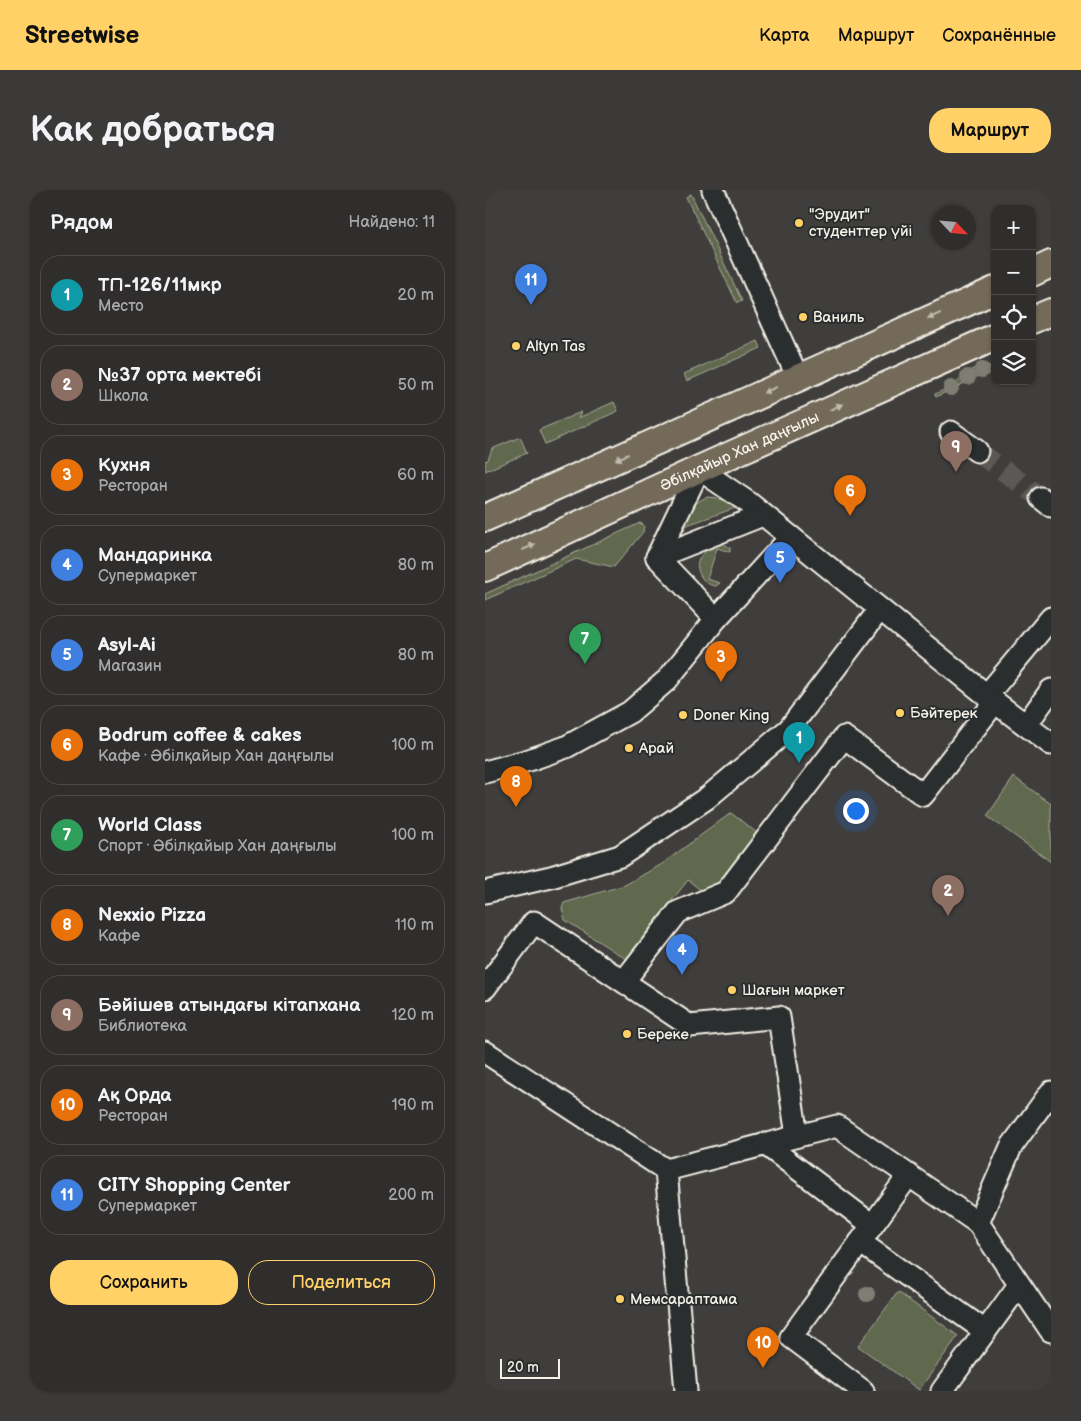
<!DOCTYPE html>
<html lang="ru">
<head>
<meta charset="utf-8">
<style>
  :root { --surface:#302e2d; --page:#3c3a39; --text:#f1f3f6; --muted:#a8a8aa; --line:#4b4a49; --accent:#ffd166 }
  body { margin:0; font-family:"Balsamiq Sans",sans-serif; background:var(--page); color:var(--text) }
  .controls { position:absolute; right:15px; top:15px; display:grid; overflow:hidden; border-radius:10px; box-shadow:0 1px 4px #0004 }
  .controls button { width:45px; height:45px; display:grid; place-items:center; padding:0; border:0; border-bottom:1px solid var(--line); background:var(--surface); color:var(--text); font:25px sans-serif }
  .compass { position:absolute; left:446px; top:15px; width:45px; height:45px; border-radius:50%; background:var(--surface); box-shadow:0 1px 4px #0004; rotate:116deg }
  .scale { position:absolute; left:15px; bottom:12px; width:60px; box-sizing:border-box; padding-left:5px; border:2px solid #f4f1e8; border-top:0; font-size:14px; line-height:18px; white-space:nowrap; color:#f4f1e8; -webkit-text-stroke:4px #2a2d2e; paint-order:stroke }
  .you { position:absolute; left:370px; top:620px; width:18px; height:18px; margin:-12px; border:4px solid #fff; border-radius:50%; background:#1a73e8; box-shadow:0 0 0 8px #1a73e833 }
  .badge { display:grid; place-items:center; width:32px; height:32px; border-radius:50%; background:var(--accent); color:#fff; font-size:16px; font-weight:700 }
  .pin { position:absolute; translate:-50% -41px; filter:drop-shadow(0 1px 2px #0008) }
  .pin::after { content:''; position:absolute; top:26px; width:18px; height:15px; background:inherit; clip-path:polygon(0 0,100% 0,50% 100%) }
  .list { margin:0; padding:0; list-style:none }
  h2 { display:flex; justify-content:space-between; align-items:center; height:65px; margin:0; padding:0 20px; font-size:21px }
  h2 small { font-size:16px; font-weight:400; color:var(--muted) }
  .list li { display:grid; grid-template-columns:32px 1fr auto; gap:15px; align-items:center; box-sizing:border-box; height:80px; margin:0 10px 10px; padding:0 10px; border:1px solid var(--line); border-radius:20px }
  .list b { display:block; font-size:19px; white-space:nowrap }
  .list p { margin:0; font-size:16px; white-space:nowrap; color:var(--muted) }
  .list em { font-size:16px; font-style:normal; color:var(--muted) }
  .actions { display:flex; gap:10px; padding:15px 20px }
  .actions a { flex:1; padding:11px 0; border:1px solid var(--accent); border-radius:20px; text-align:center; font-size:18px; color:var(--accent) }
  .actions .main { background:var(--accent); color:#111 }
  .icon { flex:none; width:28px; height:28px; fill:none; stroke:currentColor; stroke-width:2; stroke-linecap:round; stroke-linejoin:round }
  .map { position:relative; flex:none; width:566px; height:1201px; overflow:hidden; border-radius:20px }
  header { display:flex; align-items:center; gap:30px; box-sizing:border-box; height:70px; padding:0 25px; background:var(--accent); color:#111 }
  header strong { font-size:24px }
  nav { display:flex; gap:28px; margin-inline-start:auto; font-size:18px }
  .intro { display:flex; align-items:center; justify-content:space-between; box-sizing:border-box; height:120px; padding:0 30px }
  h1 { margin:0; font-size:35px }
  .button { padding:12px 22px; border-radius:20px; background:var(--accent); color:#111; font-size:18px; font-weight:700 }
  main { display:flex; gap:30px; padding:0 30px }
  aside { flex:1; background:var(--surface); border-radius:20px; box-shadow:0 1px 4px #0004 }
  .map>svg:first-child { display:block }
  .green { fill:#61684e; stroke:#aaac9b }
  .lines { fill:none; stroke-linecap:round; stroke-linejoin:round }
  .minor-tunnel { stroke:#5b5956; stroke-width:21; stroke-dasharray:21 11; stroke-linecap:butt }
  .minor-casing { stroke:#f4f1e8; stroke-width:25 }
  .major-casing { stroke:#f4f1e8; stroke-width:30 }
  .minor { stroke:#2a2d2e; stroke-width:21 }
  .major { stroke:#736b5a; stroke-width:26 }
  .tree { fill:#7f7e75 }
  .oneway { fill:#c0bbaf }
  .poi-dot { fill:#ffd166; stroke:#2a2d2e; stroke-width:2 }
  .labels { text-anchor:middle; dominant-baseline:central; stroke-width:4; stroke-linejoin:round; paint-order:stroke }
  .poi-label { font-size:15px; fill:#f4f1e8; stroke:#2a2d2e; text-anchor:start }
  .street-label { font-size:15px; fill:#f4f1e8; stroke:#2a2d2e }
</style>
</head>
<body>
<header>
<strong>Streetwise</strong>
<nav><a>Карта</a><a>Маршрут</a><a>Сохранённые</a></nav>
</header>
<div class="intro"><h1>Как добраться</h1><a class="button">Маршрут</a></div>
<main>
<aside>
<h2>Рядом<small>Найдено: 11</small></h2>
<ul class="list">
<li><span class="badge" style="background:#0f9aa8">1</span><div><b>ТП-126/11мкр</b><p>Место</p></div><em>20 m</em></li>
<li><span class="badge" style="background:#8d6e63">2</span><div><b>№37 орта мектебі</b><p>Школа</p></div><em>50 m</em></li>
<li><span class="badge" style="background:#e8710a">3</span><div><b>Кухня</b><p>Ресторан</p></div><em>60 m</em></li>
<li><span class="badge" style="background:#3f7fe0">4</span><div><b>Мандаринка</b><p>Супермаркет</p></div><em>80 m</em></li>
<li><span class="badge" style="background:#3f7fe0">5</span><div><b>Asyl-Ai</b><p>Магазин</p></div><em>80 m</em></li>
<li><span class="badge" style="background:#e8710a">6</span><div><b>Bodrum coffee &amp; cakes</b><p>Кафе · Әбілқайыр Хан даңғылы</p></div><em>100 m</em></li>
<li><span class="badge" style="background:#2e9e5b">7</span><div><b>World Class</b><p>Спорт · Әбілқайыр Хан даңғылы</p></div><em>100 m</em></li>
<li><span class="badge" style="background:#e8710a">8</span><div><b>Nexxio Pizza</b><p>Кафе</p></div><em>110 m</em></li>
<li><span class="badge" style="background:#8d6e63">9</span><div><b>Бәйішев атындағы кітапхана</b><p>Библиотека</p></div><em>120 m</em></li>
<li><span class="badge" style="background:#e8710a">10</span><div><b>Ақ Орда</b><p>Ресторан</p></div><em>190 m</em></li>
<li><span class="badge" style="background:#3f7fe0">11</span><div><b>CITY Shopping Center</b><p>Супермаркет</p></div><em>200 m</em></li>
</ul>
<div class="actions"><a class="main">Сохранить</a><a>Поделиться</a></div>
</aside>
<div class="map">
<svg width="566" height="1201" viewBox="0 0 566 1201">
  <rect width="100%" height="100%" fill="#403e3c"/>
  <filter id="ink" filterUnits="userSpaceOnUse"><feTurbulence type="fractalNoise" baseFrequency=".02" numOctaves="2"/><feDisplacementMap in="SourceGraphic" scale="10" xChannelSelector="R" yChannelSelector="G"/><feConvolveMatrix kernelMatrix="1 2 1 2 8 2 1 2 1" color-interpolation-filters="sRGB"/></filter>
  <g filter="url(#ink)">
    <g class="green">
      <polygon points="206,4 257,111 252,113 201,7"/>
      <polygon points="273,151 276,158 202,191 199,184"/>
      <polygon points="499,174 505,176 506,180 451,207 450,204 468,196 486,180"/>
      <polygon points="129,212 133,221 60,254 54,240 96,222 93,228"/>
      <polygon points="35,247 42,263 0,281 0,271 3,270 7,259"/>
      <path d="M223,307L232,308L253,317L202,335L189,356C195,338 202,313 223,307Z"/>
      <polygon points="155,333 159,335 158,342 129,377 91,369 0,410 0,404"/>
      <path d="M238,353L245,358V362L232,358L222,389L235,393L231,396C224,395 221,393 217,388C204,370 222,357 238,353Z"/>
      <polygon points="529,587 566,614 566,672 502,626"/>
      <polygon points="246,623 272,643 232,697 219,703 203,690 141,769 80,730 77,718 79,713 140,695 177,674"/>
      <polygon points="413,1102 473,1146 434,1200 373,1156"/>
    </g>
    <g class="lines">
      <polyline class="minor-tunnel" points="492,261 556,308"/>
      <g class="minor-casing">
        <g id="minor">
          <polyline points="228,0 313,188"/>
          <polyline points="466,242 492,261"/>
          <polyline points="556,308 566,316"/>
          <polyline points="172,367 214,279 264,313 510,512 566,554"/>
          <polyline points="172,367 278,325"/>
          <polyline points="172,367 231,429"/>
          <polyline points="502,505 566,428"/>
          <polyline points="541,535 566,500"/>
          <polyline points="0,582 44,570 81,557 145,522 182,490 231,429 306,347"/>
          <polyline points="0,702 66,687 135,666 222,608 304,539 395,419"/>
          <polyline points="139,791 193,722 241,702 359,547 438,605 510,512"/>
          <polyline points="0,798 49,732 205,836 294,827 312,946"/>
          <polyline points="0,862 181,980 352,936 493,1033 566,1141"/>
          <polyline points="280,954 387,1035"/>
          <polyline points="181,980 201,1201"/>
          <polyline points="493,1033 526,957 566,902"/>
          <polyline points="375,1052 500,1141"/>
          <polyline points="378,1201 306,1147 424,985"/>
          <polyline points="457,1201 534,1095"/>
        </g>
      </g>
      <g class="major-casing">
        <g id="major">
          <polyline points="547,83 566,74"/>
          <polyline points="547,130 566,122"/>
          <polyline points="0,328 510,100"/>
          <path id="s1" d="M0,378L214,279L510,147"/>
        </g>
      </g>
      <use href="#minor" class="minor"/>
      <use href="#major" class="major"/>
    </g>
    <g class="tree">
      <circle cx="497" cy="180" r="8"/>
      <circle cx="483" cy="187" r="8"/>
      <circle cx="466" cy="198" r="8"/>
      <circle cx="382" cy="1104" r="8"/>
    </g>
    <defs><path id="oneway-solid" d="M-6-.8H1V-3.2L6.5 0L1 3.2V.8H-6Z" transform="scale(1.25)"/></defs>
    <g class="oneway">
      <use href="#oneway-solid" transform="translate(449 126) rotate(156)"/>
      <use href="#oneway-solid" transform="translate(285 200) rotate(156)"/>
      <use href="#oneway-solid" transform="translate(351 217) rotate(-24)"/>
      <use href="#oneway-solid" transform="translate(137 267) rotate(156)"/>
      <use href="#oneway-solid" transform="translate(44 357) rotate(-25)"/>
    </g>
  </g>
  <g class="poi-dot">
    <circle cx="314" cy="33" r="5"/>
    <circle cx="318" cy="127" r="5"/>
    <circle cx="31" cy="156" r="5"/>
    <circle cx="415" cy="523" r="5"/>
    <circle cx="198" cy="525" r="5"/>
    <circle cx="144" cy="558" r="5"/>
    <circle cx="247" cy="800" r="5"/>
    <circle cx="142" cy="844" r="5"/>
    <circle cx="135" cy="1109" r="5"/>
  </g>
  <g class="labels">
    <g class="poi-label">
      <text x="324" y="24">"Эрудит"<tspan x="324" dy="17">студенттер үйі</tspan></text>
      <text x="328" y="127">Ваниль</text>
      <text x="41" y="156">Altyn Tas</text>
      <text x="425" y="523">Бәйтерек</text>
      <text x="208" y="525">Doner King</text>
      <text x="154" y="558">Арай</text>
      <text x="257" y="800">Шағын маркет</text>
      <text x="152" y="844">Береке</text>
      <text x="145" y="1109">Мемсараптама</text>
    </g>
    <g class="street-label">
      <text stroke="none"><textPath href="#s1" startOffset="280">Әбілқайыр Хан даңғылы</textPath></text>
    </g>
  </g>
</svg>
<div class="controls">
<button>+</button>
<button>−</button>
<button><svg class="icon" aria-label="locate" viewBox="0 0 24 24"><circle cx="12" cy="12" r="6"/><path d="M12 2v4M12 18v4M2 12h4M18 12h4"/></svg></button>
<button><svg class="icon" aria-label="layers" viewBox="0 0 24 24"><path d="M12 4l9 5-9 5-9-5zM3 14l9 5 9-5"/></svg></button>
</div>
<svg class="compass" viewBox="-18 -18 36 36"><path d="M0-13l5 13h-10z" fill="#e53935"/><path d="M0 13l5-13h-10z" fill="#a8a8aa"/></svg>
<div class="scale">20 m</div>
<div class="you"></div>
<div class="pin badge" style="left:314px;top:573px;background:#0f9aa8">1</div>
<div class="pin badge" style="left:463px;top:726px;background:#8d6e63">2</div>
<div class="pin badge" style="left:236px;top:492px;background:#e8710a">3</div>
<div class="pin badge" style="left:197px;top:785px;background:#3f7fe0">4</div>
<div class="pin badge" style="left:295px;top:393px;background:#3f7fe0">5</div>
<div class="pin badge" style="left:365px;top:326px;background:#e8710a">6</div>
<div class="pin badge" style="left:100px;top:474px;background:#2e9e5b">7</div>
<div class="pin badge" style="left:31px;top:617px;background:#e8710a">8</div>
<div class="pin badge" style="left:471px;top:282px;background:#8d6e63">9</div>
<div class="pin badge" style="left:278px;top:1178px;background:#e8710a">10</div>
<div class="pin badge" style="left:46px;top:115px;background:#3f7fe0">11</div>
</div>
</main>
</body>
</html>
